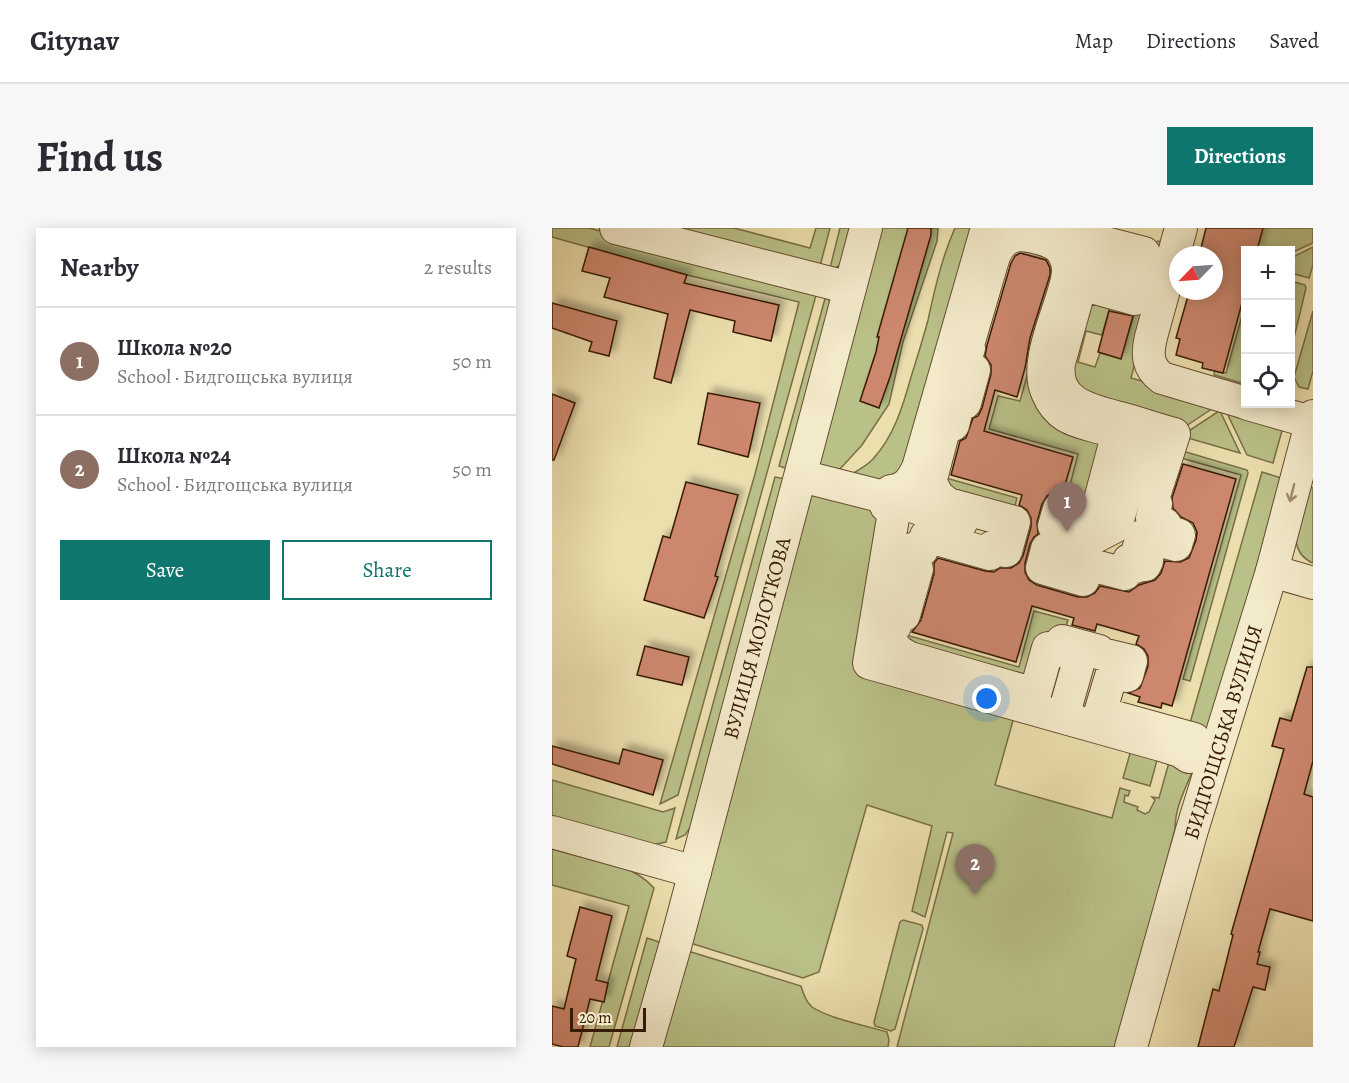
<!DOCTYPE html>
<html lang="en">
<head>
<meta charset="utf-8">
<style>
  :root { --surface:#fff; --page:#f7f7f7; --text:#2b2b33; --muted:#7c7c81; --line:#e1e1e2; --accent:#0f766e }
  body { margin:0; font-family:Alegreya,serif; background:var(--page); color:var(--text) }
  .controls { position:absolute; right:18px; top:18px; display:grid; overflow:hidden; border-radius:0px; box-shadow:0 3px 15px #0003 }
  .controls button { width:54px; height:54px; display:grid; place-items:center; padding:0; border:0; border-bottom:2px solid var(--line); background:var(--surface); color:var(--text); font:30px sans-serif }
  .compass { position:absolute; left:617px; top:18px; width:54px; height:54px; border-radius:50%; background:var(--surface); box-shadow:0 3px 15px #0003; rotate:245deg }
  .scale { position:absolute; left:18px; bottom:15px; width:76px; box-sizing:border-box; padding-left:6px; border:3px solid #381a05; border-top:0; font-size:16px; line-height:21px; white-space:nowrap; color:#381a05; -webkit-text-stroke:4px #f3eaca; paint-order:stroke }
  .you { position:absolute; left:435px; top:471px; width:21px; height:21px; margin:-15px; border:4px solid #fff; border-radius:50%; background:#1a73e8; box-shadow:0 0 0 9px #1a73e833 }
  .badge { display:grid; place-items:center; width:39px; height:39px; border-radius:50%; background:var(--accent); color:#fff; font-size:20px; font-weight:700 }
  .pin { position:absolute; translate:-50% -50px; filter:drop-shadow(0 2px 3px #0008) }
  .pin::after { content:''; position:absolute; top:32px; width:21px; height:18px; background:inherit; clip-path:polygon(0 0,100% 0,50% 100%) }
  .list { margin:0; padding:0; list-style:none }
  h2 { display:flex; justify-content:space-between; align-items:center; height:78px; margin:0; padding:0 24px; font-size:26px }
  h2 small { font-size:20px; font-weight:400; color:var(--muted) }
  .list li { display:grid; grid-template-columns:39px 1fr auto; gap:18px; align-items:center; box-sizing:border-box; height:108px; padding:0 24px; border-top:2px solid var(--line) }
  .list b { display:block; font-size:22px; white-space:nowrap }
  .list p { margin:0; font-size:20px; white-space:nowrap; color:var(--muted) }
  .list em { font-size:20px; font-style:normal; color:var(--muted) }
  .actions { display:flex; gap:12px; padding:18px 24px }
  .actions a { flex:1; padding:14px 0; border:2px solid var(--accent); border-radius:0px; text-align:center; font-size:21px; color:var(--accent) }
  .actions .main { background:var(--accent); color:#fff }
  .icon { flex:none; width:33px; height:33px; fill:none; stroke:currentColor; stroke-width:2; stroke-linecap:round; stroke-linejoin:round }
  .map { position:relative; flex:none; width:761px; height:819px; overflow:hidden; border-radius:0px }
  header { display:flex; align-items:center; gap:36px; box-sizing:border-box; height:84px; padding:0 30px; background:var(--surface); border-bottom:2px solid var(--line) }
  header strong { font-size:28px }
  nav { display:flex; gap:33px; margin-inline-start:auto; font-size:21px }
  .intro { display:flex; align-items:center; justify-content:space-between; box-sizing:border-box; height:144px; padding:0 36px }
  h1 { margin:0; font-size:42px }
  .button { padding:15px 27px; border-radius:0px; background:var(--accent); color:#fff; font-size:21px; font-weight:700 }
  main { display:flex; gap:36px; padding:0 36px }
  aside { flex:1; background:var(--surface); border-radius:0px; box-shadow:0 3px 15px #0003 }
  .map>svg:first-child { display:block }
  .green { fill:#bac188; stroke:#796e46; stroke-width:1.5 }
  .building { fill:#cc876d; stroke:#381a05; stroke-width:1.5; filter:url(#shadow) }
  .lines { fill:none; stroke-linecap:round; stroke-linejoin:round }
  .minor-casing { stroke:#654b2f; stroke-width:34 }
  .minor { stroke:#f3eaca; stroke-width:32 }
  .oneway { stroke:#9f8c71 }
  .labels { text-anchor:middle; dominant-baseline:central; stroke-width:4.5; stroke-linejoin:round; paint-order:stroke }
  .street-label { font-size:21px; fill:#381a05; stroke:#f3eaca }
</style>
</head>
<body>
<header>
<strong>Citynav</strong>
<nav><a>Map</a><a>Directions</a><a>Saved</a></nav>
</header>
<div class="intro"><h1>Find us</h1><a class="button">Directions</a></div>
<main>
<aside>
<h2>Nearby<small>2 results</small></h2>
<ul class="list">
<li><span class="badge" style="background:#8d6e63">1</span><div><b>Школа №20</b><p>School · Бидгощська вулиця</p></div><em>50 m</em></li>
<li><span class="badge" style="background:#8d6e63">2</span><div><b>Школа №24</b><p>School · Бидгощська вулиця</p></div><em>50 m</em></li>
</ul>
<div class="actions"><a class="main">Save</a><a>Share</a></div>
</aside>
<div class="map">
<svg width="761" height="819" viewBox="0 0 761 819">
  <defs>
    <filter id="shadow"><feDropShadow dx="5.5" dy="-5.5" stdDeviation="3" flood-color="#0004"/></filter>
  </defs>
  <rect width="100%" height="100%" fill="#ecdfae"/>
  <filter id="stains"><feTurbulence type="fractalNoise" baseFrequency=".00333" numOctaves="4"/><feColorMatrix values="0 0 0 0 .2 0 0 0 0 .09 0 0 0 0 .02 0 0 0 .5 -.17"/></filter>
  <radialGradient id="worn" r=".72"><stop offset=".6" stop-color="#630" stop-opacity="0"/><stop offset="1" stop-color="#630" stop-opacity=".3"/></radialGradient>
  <g class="green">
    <polygon points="0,0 37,0 266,60 126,567 108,576 203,246 247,74 135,47 0,9"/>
    <polygon points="106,0 182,0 258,20 264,0 278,0 267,42"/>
    <polygon points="288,0 302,0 291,35 277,44"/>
    <polygon points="330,0 358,0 378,5 379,0 386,0 385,13 351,114 337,176 310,217 289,240 280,245 264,245"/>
    <path d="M403,0H435L358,254L290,251C301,245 313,240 321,231C342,208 351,178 359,149C365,130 371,111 376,92C383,60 390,29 403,0Z"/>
    <polygon points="711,0 761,0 761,15 739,25 738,22 705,22"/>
    <path d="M469,6C567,11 474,115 495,164C506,191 524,193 549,200C556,202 560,203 565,208L543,291L515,284L520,262L517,261L526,226L437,201L446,168L468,173L500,58L507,59L514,33L454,16L424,122L415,120L445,21L455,11Z"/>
    <polygon points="606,13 614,15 579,150 663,174 661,180 622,206 518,170 522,78 562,65 550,107 534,103 526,134 543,139 548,125 569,130 586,72 592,25"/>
    <polygon points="761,19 761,37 757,50 739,45 739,30"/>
    <polygon points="739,53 753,57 754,60 739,122"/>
    <polygon points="274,67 280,78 236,241 227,238"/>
    <polygon points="693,77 693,156 662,147 663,142 674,145"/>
    <polygon points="761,83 761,143 756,161 747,159 742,149"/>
    <polygon points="667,183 668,183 688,225 629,208"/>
    <polygon points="675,185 731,199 721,235 695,227"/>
    <polygon points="617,219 695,242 696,245 638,453 631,451 689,247 622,228"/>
    <polygon points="710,244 729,250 660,501 634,509"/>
    <polygon points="387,248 465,270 459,293 379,251"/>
    <polygon points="223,249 233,251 142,594 133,607 124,611"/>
    <path d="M261,257L327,276L317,434L462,489L443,557L560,590L568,560L578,563L576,568L573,567L572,574L586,579L585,582L593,586L597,584L603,572L600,569L607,570L621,520L641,542C633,561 623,580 623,601L566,819H345L401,605L395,604L373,689L360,683L380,598L315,577L267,744L251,750L138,715Z"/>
    <path d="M754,258L761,260V335C730,322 749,283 754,258Z"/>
    <polygon points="482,383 516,392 507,423 483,466 358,430 337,402 467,439"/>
    <polygon points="609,517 598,558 571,550 579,522"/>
    <polygon points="0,552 111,584 123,580 114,614 100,617 0,590"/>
    <path d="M0,619C33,628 79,634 102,660L57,819H38L77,678L0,657Z"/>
    <polygon points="351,692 370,697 371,701 343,801 339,803 323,798 322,794 348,694"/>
    <polygon points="95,710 110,715 81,819 65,819"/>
    <path d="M136,723L249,758C251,765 254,774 260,779C276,790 315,798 335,804L337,812L336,819H110Z"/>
  </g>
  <g class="building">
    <polygon points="356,0 379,0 379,7 338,149 327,180 308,173 324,124 327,109 325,109"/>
    <polygon points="654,0 711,0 705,22 693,22 693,64 671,145 650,140 651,135 624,127 628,111 624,110 636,68 640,69 642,63 662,63 662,27 657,27 658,24 649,20"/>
    <polygon points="37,19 135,47 132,55 227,77 219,113 181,104 183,93 138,82 119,155 102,150 116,86 52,69 58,50 30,43"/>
    <polygon points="468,25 494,32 498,40 498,47 478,110 473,140 465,169 443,162 432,203 521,229 511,264 503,263 495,268 490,276 485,294 486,306 482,309 478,316 473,335 473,344 477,352 485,357 526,369 535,369 543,365 548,358 577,364 587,357 603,352 609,345 613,333 628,334 637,330 644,312 645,304 641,295 629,289 621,280 620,270 631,236 684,251 620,478 610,475 609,480 586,474 588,469 576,465 588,460 596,438 596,428 592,421 584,416 587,408 545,396 543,403 520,397 522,390 480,378 464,434 360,404 369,392 382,346 382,335 386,330 433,343 442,344 448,340 459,340 467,335 471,328 479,299 479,290 475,282 467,277 470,267 399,247 408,213 414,210 421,190 426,188 430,180 439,146 439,137 433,128 435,117 459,35 463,28"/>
    <polygon points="0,75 65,93 57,128 37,123 40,114 0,100"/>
    <polygon points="557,83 581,88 569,131 546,124"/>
    <polygon points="156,165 208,175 196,229 146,216"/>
    <polygon points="0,166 23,175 2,232 0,232"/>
    <polygon points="134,254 186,267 163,348 166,349 152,390 92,372 111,308 118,310"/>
    <polygon points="93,418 137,429 130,457 85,447"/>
    <polygon points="755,439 761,439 761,533 752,566 761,569 761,693 718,681 706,724 708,724 705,736 718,739 713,762 701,759 682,819 646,819 661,761 667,763 681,707 679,706 732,521 720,518 728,490 739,493"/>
    <polygon points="0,518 67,536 71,521 111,532 101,567 0,536"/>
    <polygon points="28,679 60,688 44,752 56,755 52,774 38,771 26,819 11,819 0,816 0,778 12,781 24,731 15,728"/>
  </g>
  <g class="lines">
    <g class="minor-casing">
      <g id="minor">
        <polyline points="64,0 298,60"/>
        <path d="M435,0L366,240C360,252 354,262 339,263L334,278L342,284L317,435L609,517L628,523L637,529L642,511L548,485L560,445L575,448L579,433L546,425L547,423L510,413L507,423L496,420L483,466L358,430C343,423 335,413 338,396L343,398L347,385L352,387L365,341L357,338L363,320L370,322L374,308L438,326L440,319L454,323L462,294L396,276L386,268L380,257L379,251L394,194L401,197L407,173L413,175L422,142L411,139L417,120H415L442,28C451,7 465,4 486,10C502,14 511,19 515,35C518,45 514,56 511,66C503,94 483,137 495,164C506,191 524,193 549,200C556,202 560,203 565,208L543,291L507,281L502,298L523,304L516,327L495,321L490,340L531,352L535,336L573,346L575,340L579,341L580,338L576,337L577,332L583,334L581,338L584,339L585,334L593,337L595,333L584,329L590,308L624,317L627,307L612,302L613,296L600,290L604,276L600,274L622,206C604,201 586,195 568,190C537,182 502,175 507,135L529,56L583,71L592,25L538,11L539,9L507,0"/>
        <path d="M629,0L599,109C595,126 595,139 610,150L694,175"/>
        <polyline points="521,30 580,46"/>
        <polyline points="696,176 759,194"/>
        <polyline points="249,248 336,270 409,295"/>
        <polyline points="541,310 564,298 592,205 565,197"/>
        <polyline points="720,343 761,355"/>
        <polyline points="513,482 528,429"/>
        <polyline points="0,604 143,644"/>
        <polyline points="94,819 124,715 314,0"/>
        <polyline points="579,819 640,602 720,343 761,188"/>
      </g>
    </g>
    <use href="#minor" class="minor"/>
  </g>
  <defs><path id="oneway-shaft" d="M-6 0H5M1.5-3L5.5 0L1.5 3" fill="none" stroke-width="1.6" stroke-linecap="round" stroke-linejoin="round" transform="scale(1.5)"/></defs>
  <use class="oneway" href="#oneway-shaft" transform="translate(740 265) rotate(104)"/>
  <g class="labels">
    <g class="street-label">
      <text transform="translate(205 410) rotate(-75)">ВУЛИЦЯ МОЛОТКОВА</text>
      <text transform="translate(671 504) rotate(-73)">БИДГОЩСЬКА ВУЛИЦЯ</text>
    </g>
  </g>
  <rect width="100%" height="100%" filter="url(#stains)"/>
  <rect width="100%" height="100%" fill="url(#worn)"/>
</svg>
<div class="controls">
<button>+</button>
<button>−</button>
<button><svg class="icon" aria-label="locate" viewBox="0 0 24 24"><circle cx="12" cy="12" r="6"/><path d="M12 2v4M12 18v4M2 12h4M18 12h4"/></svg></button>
</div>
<svg class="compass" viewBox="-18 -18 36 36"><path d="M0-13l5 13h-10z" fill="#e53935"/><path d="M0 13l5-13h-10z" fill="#7c7c81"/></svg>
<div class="scale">20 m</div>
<div class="you"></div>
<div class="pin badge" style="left:515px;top:304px;background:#8d6e63">1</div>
<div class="pin badge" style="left:423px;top:666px;background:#8d6e63">2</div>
</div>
</main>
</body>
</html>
